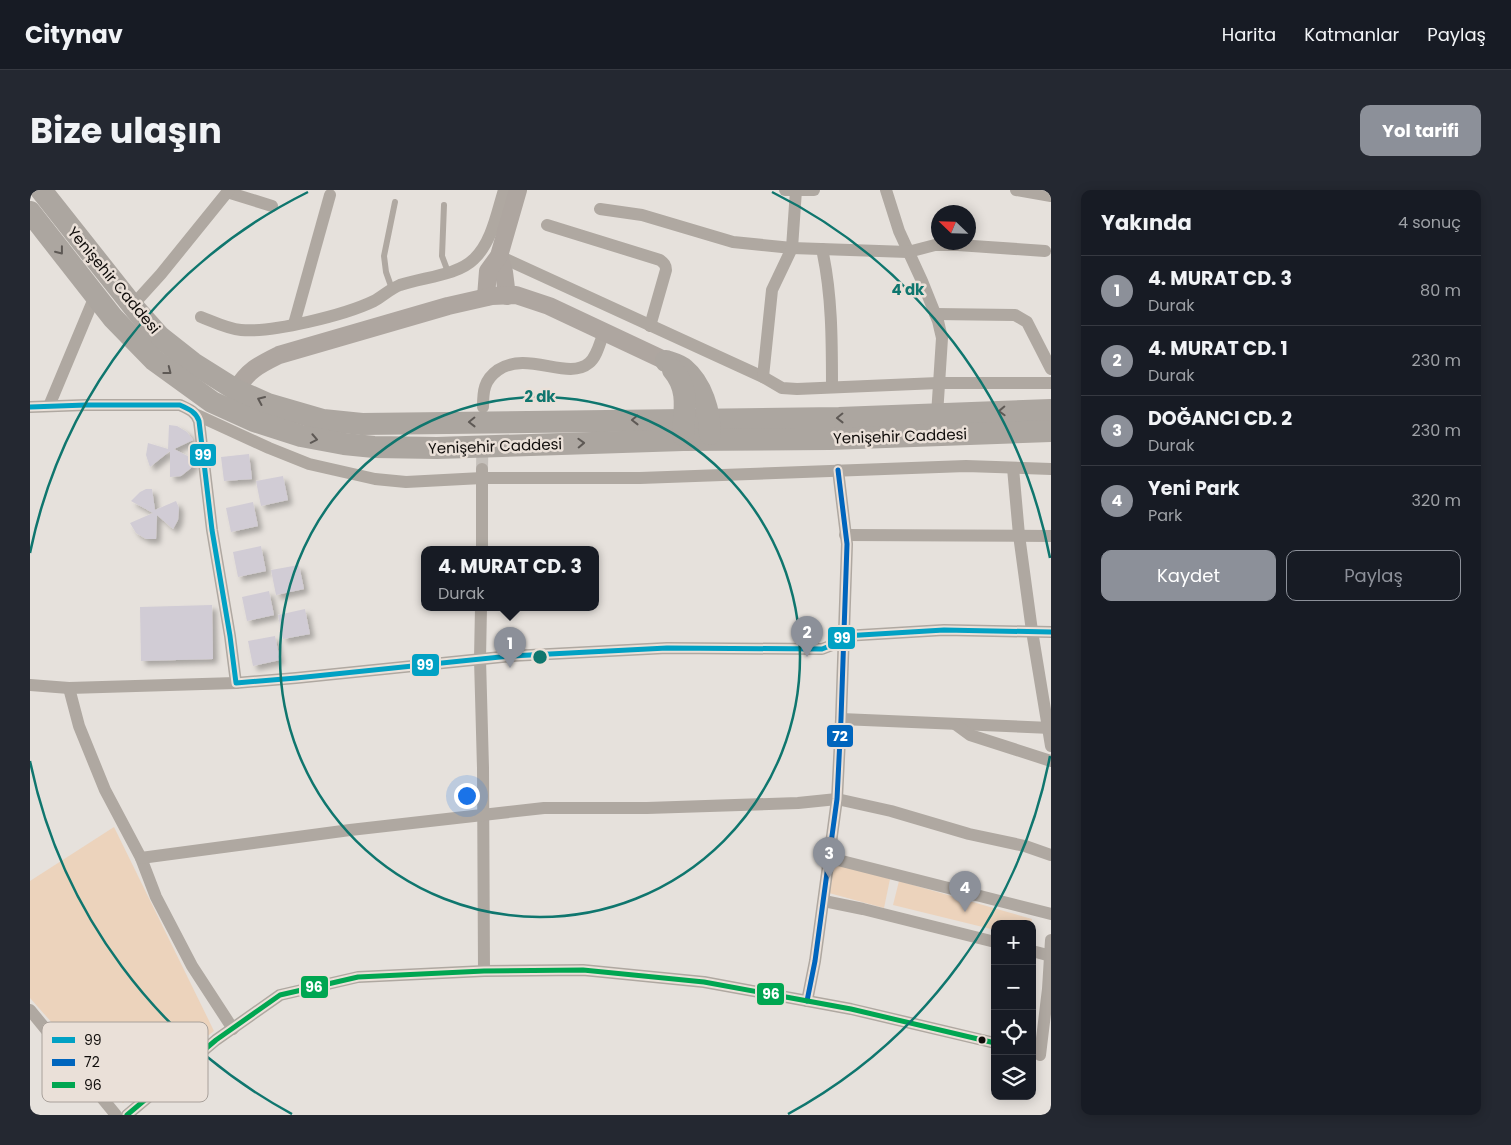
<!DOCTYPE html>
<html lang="tr">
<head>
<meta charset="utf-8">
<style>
  :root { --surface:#171b24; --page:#242831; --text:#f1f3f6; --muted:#9ea1a6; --line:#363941; --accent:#8c9099 }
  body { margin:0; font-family:Poppins,sans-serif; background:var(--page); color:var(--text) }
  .controls { position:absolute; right:15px; bottom:15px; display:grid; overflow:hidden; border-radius:10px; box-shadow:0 2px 12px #0003 }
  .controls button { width:45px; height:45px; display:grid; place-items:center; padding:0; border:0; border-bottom:1px solid var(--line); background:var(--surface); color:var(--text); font:25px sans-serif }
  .compass { position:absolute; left:901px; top:15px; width:45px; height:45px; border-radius:50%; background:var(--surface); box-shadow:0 2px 12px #0003; rotate:293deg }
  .you { position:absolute; left:436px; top:605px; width:18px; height:18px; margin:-12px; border:4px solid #fff; border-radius:50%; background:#1a73e8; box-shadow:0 0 0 8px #1a73e833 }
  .badge { display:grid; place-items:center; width:32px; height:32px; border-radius:50%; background:var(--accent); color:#fff; font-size:16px; font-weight:700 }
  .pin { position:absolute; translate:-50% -41px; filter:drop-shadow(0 1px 2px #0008) }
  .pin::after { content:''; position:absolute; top:26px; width:18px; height:15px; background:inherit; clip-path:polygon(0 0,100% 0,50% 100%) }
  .popup { position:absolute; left:391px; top:356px; width:178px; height:65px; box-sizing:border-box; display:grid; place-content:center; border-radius:10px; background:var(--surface); filter:drop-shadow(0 1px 4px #0005); font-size:16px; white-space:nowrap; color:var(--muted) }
  .popup b { font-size:19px; color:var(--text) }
  .popup::after { content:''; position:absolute; left:50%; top:100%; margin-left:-10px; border:10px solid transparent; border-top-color:var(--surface) }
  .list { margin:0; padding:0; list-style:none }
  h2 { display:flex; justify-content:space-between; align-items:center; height:65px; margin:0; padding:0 20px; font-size:21px }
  h2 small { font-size:16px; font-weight:400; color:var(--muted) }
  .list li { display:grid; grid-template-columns:32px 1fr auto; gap:15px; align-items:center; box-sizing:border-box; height:70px; padding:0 20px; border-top:1px solid var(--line) }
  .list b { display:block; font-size:19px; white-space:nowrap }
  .list p { margin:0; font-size:16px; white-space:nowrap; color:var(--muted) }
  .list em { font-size:16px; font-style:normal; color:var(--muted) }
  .actions { display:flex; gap:10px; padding:15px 20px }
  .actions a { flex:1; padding:11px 0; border:1px solid var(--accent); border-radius:10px; text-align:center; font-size:18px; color:var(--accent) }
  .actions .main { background:var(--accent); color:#fff }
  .icon { flex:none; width:28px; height:28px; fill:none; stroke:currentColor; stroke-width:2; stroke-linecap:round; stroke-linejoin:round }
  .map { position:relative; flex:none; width:1021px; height:925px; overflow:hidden; border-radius:10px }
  header { display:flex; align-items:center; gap:30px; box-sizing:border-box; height:70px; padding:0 25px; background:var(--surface); border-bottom:1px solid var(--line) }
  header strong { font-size:24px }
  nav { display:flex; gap:28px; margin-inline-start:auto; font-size:18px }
  .intro { display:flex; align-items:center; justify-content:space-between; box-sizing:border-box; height:120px; padding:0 30px }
  h1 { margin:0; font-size:35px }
  .button { padding:12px 22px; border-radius:10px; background:var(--accent); color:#fff; font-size:18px; font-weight:700 }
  main { display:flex; gap:30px; padding:0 30px }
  aside { flex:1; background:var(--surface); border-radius:10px; box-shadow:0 2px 12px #0003 }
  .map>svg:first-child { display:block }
  .green { fill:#ecd3bc }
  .building { fill:#d1ccd5; filter:url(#shadow) }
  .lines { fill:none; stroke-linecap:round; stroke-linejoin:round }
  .street-tunnel { stroke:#c6c1bc; stroke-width:12; stroke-dasharray:12 6; stroke-linecap:butt }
  .lane { stroke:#afa8a1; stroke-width:6 }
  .street { stroke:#afa8a1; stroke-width:12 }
  .secondary { stroke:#aea6a0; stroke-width:18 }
  .highway { stroke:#aca6a0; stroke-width:22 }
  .bus-1-casing { stroke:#eae0d8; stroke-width:9 }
  .bus-2-casing { stroke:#eae0d8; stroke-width:9 }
  .bus-3-casing { stroke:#eae0d8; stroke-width:9 }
  .bus-1 { stroke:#01a1c4; stroke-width:5 }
  .bus-2 { stroke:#0065bd; stroke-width:5 }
  .bus-3 { stroke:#00a651; stroke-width:5 }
  .oneway { stroke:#5e5955 }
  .ring { fill:none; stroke:#0f766e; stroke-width:2.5 }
  .bus-dot { fill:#0f0c0a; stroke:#eae0d8; stroke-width:2 }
  .labels { text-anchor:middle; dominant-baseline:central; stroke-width:5; stroke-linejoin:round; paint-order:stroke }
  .street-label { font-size:15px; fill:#0f0c0a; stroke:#eae0d8 }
  .key { fill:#eae0d8; stroke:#a8a09a; stroke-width:1 }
  .key-label { font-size:14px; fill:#0f0c0a }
  .centre { fill:#0f766e; stroke:#eae0d8; stroke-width:2.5 }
  .ring-label { font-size:15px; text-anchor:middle; font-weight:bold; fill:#0f766e; stroke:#eae0d8; stroke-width:5; stroke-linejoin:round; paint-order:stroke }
  .line-badge { stroke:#eae0d8; stroke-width:2 }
  .badge-label { font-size:14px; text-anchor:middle; font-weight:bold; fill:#fff }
</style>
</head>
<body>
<header>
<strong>Citynav</strong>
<nav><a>Harita</a><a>Katmanlar</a><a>Paylaş</a></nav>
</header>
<div class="intro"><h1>Bize ulaşın</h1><a class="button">Yol tarifi</a></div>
<main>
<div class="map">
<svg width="1021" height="925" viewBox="0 0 1021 925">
  <defs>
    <filter id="shadow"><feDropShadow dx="4.5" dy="4.5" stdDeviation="2.5" flood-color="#0004"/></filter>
  </defs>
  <rect width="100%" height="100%" fill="#e6e1dc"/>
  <g class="green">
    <polygon points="84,637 184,841 93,913 0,808 0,691"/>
    <polygon points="803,673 860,689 854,718 799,703"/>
    <polygon points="869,691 1002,729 1001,734 965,734 965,740 863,715"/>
  </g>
  <g class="building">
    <polygon points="139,235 147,236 157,242 163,250 144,259 165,270 161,278 151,286 140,287 140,261 120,277 116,265 118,253 138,259"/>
    <polygon points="219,264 222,289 194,291 191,267"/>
    <polygon points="253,286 258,310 231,316 226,291"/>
    <polygon points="116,299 122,299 125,320 146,311 149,318 148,330 143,339 127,325 126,349 116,349 106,343 100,333 123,323 101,311 110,302"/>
    <polygon points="223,312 228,336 201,342 196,318"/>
    <polygon points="231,356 236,381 208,387 203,362"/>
    <polygon points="269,375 274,399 246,405 241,380"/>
    <polygon points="239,401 244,425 217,431 212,407"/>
    <polygon points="182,415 183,469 111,471 110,417"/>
    <polygon points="275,419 280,444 253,449 248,425"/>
    <polygon points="245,446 250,470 223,476 218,451"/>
  </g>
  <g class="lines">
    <polyline class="street-tunnel" points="452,279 453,227"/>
    <g class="lane">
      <polyline points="414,15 412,66 418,82"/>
      <polyline points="362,99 356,82 354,66 365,12"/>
    </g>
    <g class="street">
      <polyline points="755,0 784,0"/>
      <polyline points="856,0 869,41 892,91 908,131 912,148 907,225"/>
      <polyline points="986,0 1021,6"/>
      <polyline points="197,2 242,16"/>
      <polyline points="570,19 612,25 703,52 762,58 878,62 905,55 928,55 1015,61"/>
      <path d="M517,35L630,70C634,73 636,75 636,80L620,136"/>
      <path d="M792,59C802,104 802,151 802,197"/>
      <polyline points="469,66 733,187 752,198 767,199 908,193 1021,193"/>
      <polyline points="102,116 131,84 199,0"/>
      <polyline points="905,124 985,125 997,132 1021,179"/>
      <path d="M171,127C184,132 198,139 211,140C242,143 315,125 344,111C353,106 360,99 370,95C392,87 427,86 444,69C462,52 467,22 474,0"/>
      <polyline points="264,134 300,5"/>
      <polyline points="733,187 742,100 762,58 766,0"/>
      <polyline points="19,216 65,106"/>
      <path d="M0,217L56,215H150C159,219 166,222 169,231L182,340L200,446L206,493L266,488L481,466L637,458L792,459L805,454L814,446L914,440L1021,442"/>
      <path d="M453,217C453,201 454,190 468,180C497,160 538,191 559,173C567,167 570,152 574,142"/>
      <polyline points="167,225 239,258 279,274 345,289 376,292 452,288 610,288 936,276 1021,279"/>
      <polyline points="983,278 989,345 1002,441 1021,556"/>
      <polyline points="815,345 1021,346"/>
      <polyline points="452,359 452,279"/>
      <polyline points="451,417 450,469 453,578 454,781"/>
      <polyline points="0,495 39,498 206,493"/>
      <polyline points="39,498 49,536 75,600 111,668 126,707 162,776 203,839"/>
      <polyline points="811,529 1021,538"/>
      <polyline points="925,534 940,545 1021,571"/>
      <polyline points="111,668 320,640 514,618 617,618 768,613 807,609 861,621 939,644 995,656 1021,665"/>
      <polyline points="800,668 1021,724"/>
      <polyline points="794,711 833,719 965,752"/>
      <polyline points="1002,761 1021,766"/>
      <polyline points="777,811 785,771 807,609 811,529 817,354 808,280"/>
      <polyline points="0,820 86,925"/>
      <polyline points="1010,865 1018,799 1021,750"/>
      <polyline points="97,925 186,850 250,805 328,787 454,781 553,780 674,792 821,819 965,853"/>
    </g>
    <g class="secondary">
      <polyline points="469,66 474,82 477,106"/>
      <polyline points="456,107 458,81 469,66 488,0"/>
      <path d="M206,200C218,180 229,175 249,165L418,116L462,106L486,105L519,116L636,171"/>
    </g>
    <g class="highway">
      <polyline points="11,0 106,120 130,147 163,173 206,200 238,214 293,230 332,234 809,228 1021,220"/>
      <polyline points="0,22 83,128 124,170 182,212 224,231 271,246 314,254 344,257 407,258 653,250 800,249 1021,241"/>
      <path d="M636,171C642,173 650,175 654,179C672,194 680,222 680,244"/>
      <path d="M643,180C660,200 654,221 653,245"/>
    </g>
    <g class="bus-1-casing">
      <path id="bus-1" d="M0,217L56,215H150C159,219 166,222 169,231L182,340L200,446L206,493L266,488L481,466L637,458L792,459L805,454L814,446L914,440L1021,442"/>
    </g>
    <g class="bus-2-casing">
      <polyline id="bus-2" points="777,811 785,771 807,609 811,529 817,354 808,280"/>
    </g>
    <g class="bus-3-casing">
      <polyline id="bus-3" points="97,925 186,850 250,805 328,787 454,781 553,780 674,792 821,819 965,853"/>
    </g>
    <use href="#bus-1" class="bus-1"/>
    <use href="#bus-2" class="bus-2"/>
    <use href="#bus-3" class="bus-3"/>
  </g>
  <defs><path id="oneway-chevron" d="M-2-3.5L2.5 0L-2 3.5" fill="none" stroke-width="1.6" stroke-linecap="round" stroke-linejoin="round" transform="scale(1.25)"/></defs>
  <g class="oneway">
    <use href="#oneway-chevron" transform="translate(30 61) rotate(52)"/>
    <use href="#oneway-chevron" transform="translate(138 181) rotate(38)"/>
    <use href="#oneway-chevron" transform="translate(231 210) rotate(-156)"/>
    <use href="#oneway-chevron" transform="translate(972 221) rotate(178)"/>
    <use href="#oneway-chevron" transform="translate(810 228) rotate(179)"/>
    <use href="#oneway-chevron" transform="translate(605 230) rotate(179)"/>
    <use href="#oneway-chevron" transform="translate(442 232) rotate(179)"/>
    <use href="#oneway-chevron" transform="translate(284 249) rotate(11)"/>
    <use href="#oneway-chevron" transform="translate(551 253) rotate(-2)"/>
  </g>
  <g class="ring">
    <circle cx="510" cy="467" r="260"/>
    <path d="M1020 566A520 520 0 0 1 758 924M262 924A520 520 0 0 1 0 571M0 363A520 520 0 0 1 278 2M742 2A520 520 0 0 1 1020 368"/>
  </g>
  <circle class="bus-dot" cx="952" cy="850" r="4.5"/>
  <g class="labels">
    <g class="street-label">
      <text transform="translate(84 90) rotate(50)">Yenişehir Caddesi</text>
      <text transform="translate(870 246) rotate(-2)">Yenişehir Caddesi</text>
      <text transform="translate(465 256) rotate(-2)">Yenişehir Caddesi</text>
    </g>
  </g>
  <rect x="12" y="832" width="166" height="80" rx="8" class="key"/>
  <rect x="22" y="847" width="23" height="6" fill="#01a1c4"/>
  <rect x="22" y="869" width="23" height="7" fill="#0065bd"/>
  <rect x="22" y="892" width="23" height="6" fill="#00a651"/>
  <g class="key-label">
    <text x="54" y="855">99</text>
    <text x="54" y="877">72</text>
    <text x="54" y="900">96</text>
  </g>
  <circle cx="510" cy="467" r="8" class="centre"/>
  <g class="ring-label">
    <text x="878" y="105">4 dk</text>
    <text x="510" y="212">2 dk</text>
  </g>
  <g class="line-badge">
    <rect x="159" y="253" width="28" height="24" rx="5" fill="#01a1c4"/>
    <rect x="797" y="436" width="29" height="24" rx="5" fill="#01a1c4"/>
    <rect x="381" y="463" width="29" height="24" rx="5" fill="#01a1c4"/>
    <rect x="796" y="534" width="28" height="24" rx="5" fill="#0065bd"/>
    <rect x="270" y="785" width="29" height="24" rx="5" fill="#00a651"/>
    <rect x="726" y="792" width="29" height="24" rx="5" fill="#00a651"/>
  </g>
  <g class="badge-label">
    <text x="173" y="270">99</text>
    <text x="812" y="453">99</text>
    <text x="395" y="480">99</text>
    <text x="810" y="551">72</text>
    <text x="284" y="802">96</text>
    <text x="741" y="809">96</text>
  </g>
</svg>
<div class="controls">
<button>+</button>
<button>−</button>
<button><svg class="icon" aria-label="locate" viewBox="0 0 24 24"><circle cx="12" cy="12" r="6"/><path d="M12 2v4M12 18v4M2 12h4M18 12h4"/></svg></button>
<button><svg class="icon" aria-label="layers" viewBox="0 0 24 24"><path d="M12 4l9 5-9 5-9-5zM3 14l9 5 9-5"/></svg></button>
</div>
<svg class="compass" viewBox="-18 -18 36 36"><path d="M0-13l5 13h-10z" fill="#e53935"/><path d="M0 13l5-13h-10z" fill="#9ea1a6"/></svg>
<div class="you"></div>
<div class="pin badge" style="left:480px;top:478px">1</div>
<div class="popup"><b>4. MURAT CD. 3</b>Durak</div>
<div class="pin badge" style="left:777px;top:467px">2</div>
<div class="pin badge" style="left:799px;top:688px">3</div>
<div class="pin badge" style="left:935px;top:722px">4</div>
</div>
<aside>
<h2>Yakında<small>4 sonuç</small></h2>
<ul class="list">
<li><span class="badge">1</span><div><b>4. MURAT CD. 3</b><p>Durak</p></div><em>80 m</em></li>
<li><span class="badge">2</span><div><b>4. MURAT CD. 1</b><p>Durak</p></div><em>230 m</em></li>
<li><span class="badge">3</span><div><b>DOĞANCI CD. 2</b><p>Durak</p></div><em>230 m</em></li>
<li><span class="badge">4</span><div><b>Yeni Park</b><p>Park</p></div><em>320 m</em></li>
</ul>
<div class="actions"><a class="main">Kaydet</a><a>Paylaş</a></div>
</aside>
</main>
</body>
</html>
